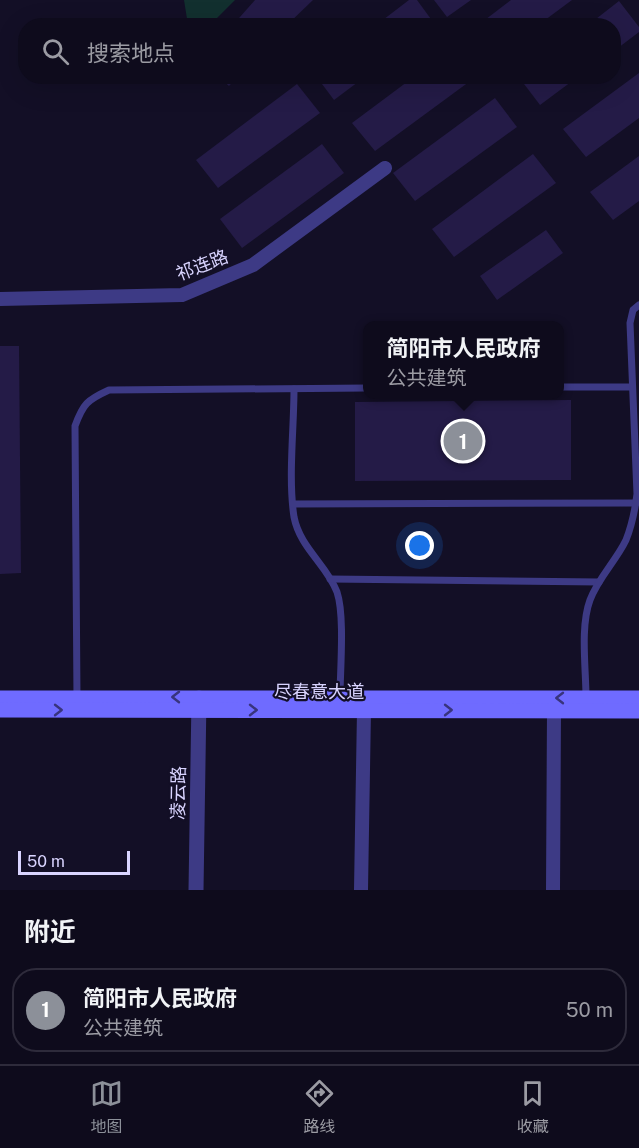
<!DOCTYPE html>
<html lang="zh">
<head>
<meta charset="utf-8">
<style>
  :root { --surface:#0e0b1c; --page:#171425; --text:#f1f3f6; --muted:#9b9ba3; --line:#2e2b3b; --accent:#8c9099 }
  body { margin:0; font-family:"Public Sans","Noto Sans SC",sans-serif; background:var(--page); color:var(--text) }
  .scale { position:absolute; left:18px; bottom:15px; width:112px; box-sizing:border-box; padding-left:6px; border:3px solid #d9d4ff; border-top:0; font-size:16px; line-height:21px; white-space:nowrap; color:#d9d4ff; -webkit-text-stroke:4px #130f26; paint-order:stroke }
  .you { position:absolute; left:420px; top:546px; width:21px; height:21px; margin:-15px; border:4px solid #fff; border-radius:50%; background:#1a73e8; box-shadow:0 0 0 9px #1a73e833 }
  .badge { display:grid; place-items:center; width:39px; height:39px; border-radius:50%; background:var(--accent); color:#fff; font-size:20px; font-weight:700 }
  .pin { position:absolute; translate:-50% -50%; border:3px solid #fff; box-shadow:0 2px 6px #0006 }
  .popup { position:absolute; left:363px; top:321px; width:201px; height:78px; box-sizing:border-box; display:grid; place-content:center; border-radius:12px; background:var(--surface); filter:drop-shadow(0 2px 4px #0005); font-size:20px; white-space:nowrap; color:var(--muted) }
  .popup b { font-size:22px; color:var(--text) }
  .popup::after { content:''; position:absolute; left:50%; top:100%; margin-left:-12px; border:12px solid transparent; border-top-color:var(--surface) }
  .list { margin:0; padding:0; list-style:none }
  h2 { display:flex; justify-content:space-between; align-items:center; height:78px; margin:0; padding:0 24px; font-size:26px }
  h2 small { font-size:20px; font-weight:400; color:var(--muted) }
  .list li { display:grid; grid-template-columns:39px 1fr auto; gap:18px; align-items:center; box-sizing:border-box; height:84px; margin:0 12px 12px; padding:0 12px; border:2px solid var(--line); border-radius:24px }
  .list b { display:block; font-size:22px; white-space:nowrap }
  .list p { margin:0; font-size:20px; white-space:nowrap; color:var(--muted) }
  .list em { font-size:20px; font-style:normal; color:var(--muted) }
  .icon { flex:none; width:33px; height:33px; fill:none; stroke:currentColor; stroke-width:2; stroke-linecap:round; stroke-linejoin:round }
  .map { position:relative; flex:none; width:639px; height:890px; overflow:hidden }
  .search { position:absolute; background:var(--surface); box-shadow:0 6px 24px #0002; left:18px; right:18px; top:18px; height:66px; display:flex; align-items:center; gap:15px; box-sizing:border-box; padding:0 21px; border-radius:24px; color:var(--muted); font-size:22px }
  .sheet { height:174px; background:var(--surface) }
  nav { display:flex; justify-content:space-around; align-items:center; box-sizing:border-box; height:84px; border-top:2px solid var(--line); background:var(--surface); font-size:16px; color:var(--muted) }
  nav a { display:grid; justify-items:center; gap:3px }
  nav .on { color:var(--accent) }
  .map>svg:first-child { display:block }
  .green { fill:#12302f }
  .building { fill:#241b47 }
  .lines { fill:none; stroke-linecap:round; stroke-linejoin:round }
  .service { stroke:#3d3a85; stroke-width:7 }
  .minor { stroke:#3d3a85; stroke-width:14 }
  .tertiary { stroke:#3d3a85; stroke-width:15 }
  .secondary { stroke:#6f6bff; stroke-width:15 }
  .oneway { stroke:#38347d }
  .labels { text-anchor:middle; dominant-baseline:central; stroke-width:4.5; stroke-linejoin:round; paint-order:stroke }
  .street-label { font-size:18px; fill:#d9d4ff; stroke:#130f26 }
</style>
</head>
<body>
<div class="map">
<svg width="639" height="890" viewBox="0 0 639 890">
  <rect width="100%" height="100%" fill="#130f26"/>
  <polygon class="green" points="184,0 235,0 209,26 188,25"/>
  <g class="building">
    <polygon points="255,0 313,0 286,26 232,26"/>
    <polygon points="409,0 417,0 436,26 375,26"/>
    <polygon points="434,0 471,0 447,17"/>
    <polygon points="511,0 572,0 537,26 477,26"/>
    <polygon points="619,1 639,27 639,32 614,51 614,26 587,26"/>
    <polygon points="639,73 639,118 586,157 563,129"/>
    <polygon points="218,76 238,76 229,86"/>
    <polygon points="316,76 366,76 334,100"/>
    <polygon points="415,76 477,76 375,151 352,123"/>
    <polygon points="518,76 579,76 540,105"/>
    <polygon points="297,84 320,113 218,188 196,160"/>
    <polygon points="495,98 517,127 415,201 393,173"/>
    <polygon points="322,144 344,173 242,248 220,219"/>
    <polygon points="533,154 556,183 454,257 432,229"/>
    <polygon points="639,156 639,201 613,220 590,192"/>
    <polygon points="546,230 563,253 497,300 480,276"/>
    <polygon points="0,346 19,346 21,573 0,574"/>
    <polygon points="571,400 571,480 355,481 355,402"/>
  </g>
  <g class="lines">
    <g class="service">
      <polyline points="559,387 632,387"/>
      <path d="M294,389C294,429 288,478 294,517C300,548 327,565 337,592C345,616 340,671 340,697"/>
      <polyline points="293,504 636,503"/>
      <polyline points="330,579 599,582"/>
      <path d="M77,698L75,426C83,404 87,400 109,390L367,388"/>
      <path d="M586,698C586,668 580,627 590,600C598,578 616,561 626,540C632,525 635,510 637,494L630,323L633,310L639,305"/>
    </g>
    <g class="minor">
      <polyline points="0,299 182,295 253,265 385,168"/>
      <polyline points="361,890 364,710"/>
      <polyline points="553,890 554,710"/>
    </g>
    <polyline class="tertiary" points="196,890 199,698"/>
    <g class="secondary">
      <polyline points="0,698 639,698"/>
      <polyline points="0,710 639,711"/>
    </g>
  </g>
  <defs><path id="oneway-chevron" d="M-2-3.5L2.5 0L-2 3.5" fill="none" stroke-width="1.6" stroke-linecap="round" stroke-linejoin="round" transform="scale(1.5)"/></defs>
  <g class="oneway">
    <use href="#oneway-chevron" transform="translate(176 697) rotate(180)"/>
    <use href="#oneway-chevron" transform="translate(560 698) rotate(-180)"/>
    <use href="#oneway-chevron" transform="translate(58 710)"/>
    <use href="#oneway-chevron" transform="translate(253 710)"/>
    <use href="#oneway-chevron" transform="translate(448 710)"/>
  </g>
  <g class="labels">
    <g class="street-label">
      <text transform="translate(202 265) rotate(-21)">祁连路</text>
      <text x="319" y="691">尽春意大道</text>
      <text transform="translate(178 793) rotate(-89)">凌云路</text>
    </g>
  </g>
</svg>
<div class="scale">50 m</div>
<div class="you"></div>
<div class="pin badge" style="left:463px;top:441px">1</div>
<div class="popup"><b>简阳市人民政府</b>公共建筑</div>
<div class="search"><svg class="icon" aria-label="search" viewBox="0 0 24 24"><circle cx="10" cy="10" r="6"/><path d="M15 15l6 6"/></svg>搜索地点</div>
</div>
<section class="sheet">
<h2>附近<small></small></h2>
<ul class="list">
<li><span class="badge">1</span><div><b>简阳市人民政府</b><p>公共建筑</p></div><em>50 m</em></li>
</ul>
</section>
<nav>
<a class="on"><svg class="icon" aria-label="map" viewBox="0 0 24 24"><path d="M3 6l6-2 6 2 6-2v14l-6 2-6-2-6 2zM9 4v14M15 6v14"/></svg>地图</a>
<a><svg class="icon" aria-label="directions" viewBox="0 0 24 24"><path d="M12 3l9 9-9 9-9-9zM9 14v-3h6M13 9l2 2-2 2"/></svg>路线</a>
<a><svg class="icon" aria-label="saved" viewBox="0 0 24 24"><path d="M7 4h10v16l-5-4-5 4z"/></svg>收藏</a>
</nav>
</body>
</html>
